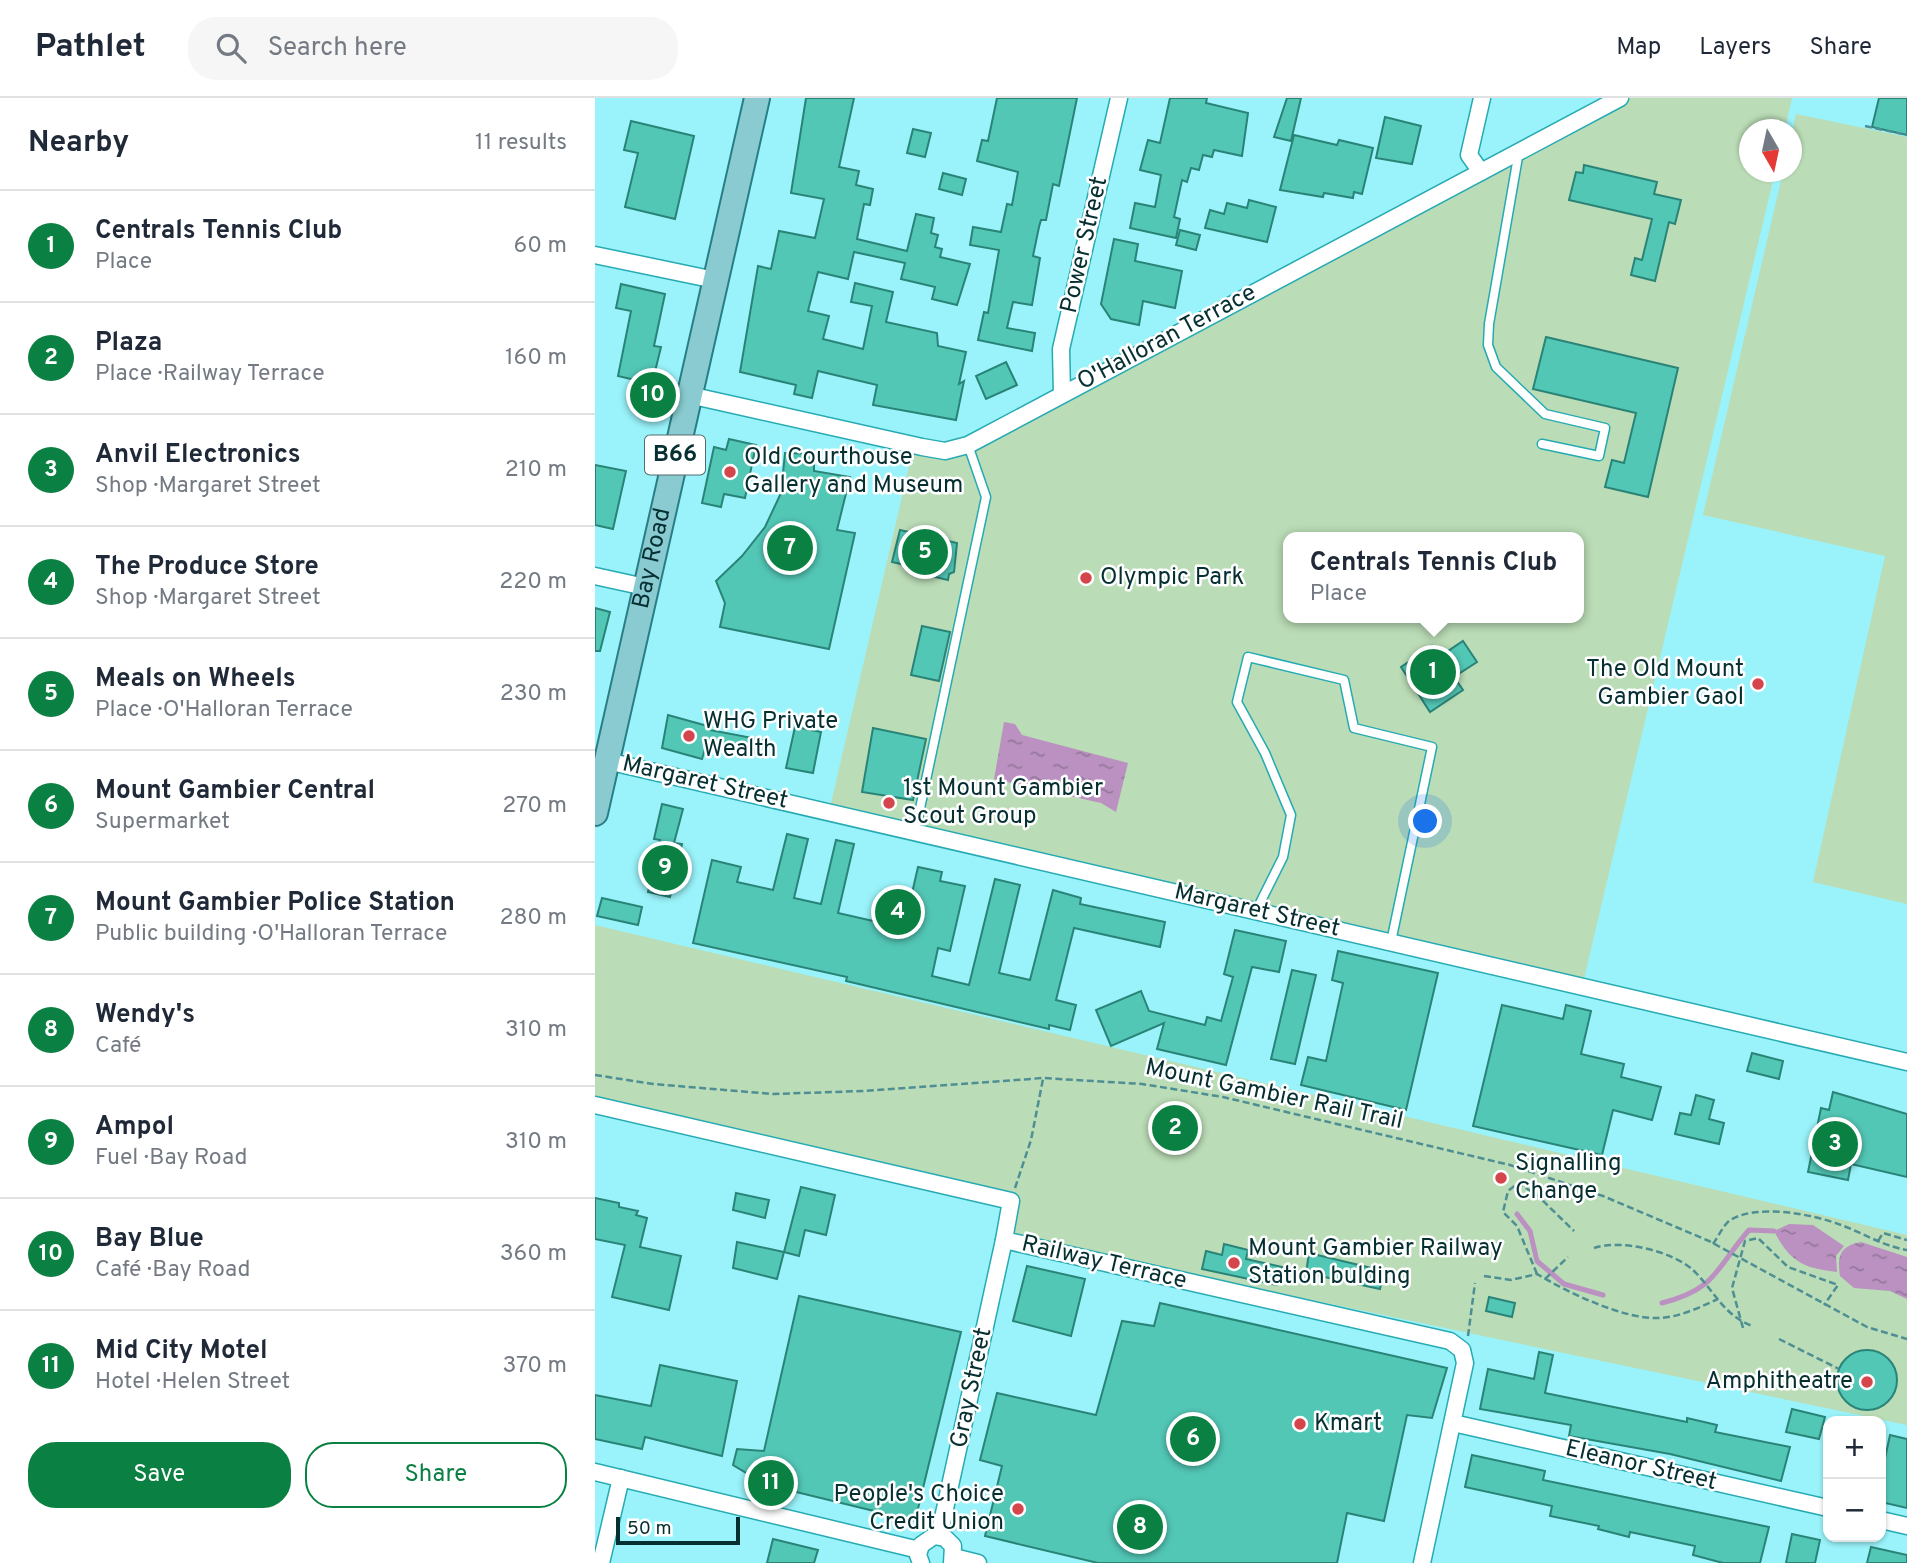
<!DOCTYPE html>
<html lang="en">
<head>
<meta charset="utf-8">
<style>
  :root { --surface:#fff; --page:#f6f6f7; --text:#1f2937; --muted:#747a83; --line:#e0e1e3; --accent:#0b8043 }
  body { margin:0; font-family:Overpass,sans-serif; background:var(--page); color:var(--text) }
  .controls { position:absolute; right:21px; bottom:21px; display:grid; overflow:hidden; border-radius:14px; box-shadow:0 2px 5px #0004 }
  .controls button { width:63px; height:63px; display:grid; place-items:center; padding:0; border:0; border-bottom:2px solid var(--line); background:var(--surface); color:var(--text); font:35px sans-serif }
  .compass { position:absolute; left:1144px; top:21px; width:63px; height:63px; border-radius:50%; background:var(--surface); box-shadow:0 2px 5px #0004; rotate:171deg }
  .scale { position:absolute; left:21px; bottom:18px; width:124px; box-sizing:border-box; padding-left:7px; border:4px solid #062f32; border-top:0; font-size:19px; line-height:24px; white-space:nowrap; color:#062f32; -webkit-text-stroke:5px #fff; paint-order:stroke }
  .you { position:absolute; left:831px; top:724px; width:24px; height:24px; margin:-18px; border:5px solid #fff; border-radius:50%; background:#1a73e8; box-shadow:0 0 0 10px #1a73e833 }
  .badge { display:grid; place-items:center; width:46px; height:46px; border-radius:50%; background:var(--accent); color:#fff; font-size:23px; font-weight:700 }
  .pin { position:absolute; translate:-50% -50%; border:4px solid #fff; box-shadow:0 2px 7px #0006 }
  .popup { position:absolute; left:688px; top:434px; width:301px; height:91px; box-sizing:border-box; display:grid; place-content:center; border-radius:14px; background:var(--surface); filter:drop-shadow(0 2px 5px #0005); font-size:23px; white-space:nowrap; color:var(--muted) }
  .popup b { font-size:26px; color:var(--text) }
  .popup::after { content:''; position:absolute; left:50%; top:100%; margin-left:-14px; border:14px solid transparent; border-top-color:var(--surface) }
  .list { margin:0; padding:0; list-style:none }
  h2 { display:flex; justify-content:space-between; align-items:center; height:91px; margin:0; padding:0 28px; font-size:30px }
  h2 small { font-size:23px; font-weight:400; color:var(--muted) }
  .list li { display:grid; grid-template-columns:46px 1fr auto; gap:21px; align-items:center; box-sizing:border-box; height:112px; padding:0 28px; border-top:2px solid var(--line) }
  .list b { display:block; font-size:26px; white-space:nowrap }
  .list p { margin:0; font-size:23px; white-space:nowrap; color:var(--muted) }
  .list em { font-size:23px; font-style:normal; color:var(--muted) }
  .actions { display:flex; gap:14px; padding:21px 28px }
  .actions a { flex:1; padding:16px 0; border:2px solid var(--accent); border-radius:28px; text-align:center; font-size:24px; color:var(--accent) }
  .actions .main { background:var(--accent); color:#fff }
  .icon { flex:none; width:38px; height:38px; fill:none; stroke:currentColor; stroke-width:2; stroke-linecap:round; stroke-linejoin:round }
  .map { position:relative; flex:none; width:1312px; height:1465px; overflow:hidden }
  header { display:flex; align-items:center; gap:42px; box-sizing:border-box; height:98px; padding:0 35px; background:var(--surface); border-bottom:2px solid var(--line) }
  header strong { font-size:33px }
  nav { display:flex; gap:38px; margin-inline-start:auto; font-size:24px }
  .search { width:490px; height:63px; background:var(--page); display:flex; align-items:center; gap:18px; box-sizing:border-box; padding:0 24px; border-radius:28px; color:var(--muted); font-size:26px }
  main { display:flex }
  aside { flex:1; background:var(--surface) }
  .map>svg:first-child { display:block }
  .green { fill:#badcb6; fill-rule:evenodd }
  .water { fill:url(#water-ripples) }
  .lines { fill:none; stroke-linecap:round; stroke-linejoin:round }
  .stream { stroke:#ba91c0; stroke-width:5 }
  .building { fill:#53c7b6; stroke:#298477; stroke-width:2 }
  .lane-casing { stroke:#26aab3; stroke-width:11 }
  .street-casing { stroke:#26aab3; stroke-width:19 }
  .primary-casing { stroke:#287e84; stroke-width:28 }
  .path { stroke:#4f8f94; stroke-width:2.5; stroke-dasharray:7 3.5; stroke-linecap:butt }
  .lane { stroke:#fff; stroke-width:8 }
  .street { stroke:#fff; stroke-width:16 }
  .primary { stroke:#89cbd0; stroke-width:24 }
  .poi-dot { fill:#d5454c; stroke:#fff; stroke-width:2.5 }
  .labels { text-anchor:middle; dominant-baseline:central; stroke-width:5; stroke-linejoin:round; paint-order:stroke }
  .shield { fill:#fff; stroke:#516d70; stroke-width:2 }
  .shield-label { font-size:23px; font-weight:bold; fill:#062f32 }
  .street-label { font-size:24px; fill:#062f32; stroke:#fff }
  .poi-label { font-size:24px; fill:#062f32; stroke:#fff; text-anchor:start }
</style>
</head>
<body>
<header>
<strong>Pathlet</strong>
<div class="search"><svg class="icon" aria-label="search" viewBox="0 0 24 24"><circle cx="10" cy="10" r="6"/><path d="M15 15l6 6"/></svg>Search here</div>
<nav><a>Map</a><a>Layers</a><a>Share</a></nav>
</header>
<main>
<aside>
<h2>Nearby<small>11 results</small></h2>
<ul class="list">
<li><span class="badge">1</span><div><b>Centrals Tennis Club</b><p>Place</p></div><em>60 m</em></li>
<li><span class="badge">2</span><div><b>Plaza</b><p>Place · Railway Terrace</p></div><em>160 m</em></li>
<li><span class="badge">3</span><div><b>Anvil Electronics</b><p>Shop · Margaret Street</p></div><em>210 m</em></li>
<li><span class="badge">4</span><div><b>The Produce Store</b><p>Shop · Margaret Street</p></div><em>220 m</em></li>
<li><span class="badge">5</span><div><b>Meals on Wheels</b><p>Place · O'Halloran Terrace</p></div><em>230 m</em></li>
<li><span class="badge">6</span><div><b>Mount Gambier Central</b><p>Supermarket</p></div><em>270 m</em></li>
<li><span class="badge">7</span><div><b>Mount Gambier Police Station</b><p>Public building · O'Halloran Terrace</p></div><em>280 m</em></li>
<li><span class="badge">8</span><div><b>Wendy's</b><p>Café</p></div><em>310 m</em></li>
<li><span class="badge">9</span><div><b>Ampol</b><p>Fuel · Bay Road</p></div><em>310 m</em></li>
<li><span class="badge">10</span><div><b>Bay Blue</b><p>Café · Bay Road</p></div><em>360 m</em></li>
<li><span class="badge">11</span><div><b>Mid City Motel</b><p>Hotel · Helen Street</p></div><em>370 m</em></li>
</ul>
<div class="actions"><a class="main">Save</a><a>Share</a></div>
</aside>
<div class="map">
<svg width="1312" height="1465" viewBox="0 0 1312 1465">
  <defs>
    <pattern id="water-ripples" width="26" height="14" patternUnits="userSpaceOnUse" patternTransform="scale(1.75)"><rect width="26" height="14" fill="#ba91c0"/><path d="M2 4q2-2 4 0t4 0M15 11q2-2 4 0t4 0" fill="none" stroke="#95779d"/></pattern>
  </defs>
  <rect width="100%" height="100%" fill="#9af3fa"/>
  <g class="green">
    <path d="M1025,0H1197L1190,31L1154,32V74H1180L987,889L234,714L319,347L350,353ZM693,439H983V520H693Z"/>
    <polygon points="1201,16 1312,39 1312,806 1218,784 1290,458 1108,417 1188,74 1196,74 1197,35"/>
    <polygon points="0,827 1312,1137 1312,1327 416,1139 423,1097 0,1001"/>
  </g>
  <g class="water">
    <polygon points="409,624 420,626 427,637 533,665 521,714 506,705 399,681"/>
    <path d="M1194,1126L1218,1127L1249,1148L1241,1158L1242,1174C1208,1170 1195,1164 1179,1133Z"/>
    <path d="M1266,1144L1312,1159V1201L1295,1193L1259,1190L1245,1178C1242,1158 1245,1148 1266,1144Z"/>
  </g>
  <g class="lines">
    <g class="stream">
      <polyline points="922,1116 935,1133 942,1163 969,1186 1008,1197"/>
      <path d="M1067,1205C1122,1191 1120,1171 1154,1132L1179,1133"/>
    </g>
  </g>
  <g class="building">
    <polygon points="211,0 259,0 244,69 264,73 261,87 278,91 275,107 269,106 262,141 312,153 321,116 339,120 336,135 343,137 340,149 347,151 345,159 375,166 362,207 337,201 340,189 306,181 310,165 259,154 253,181 223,174 213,213 234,218 228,241 268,251 277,208 256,204 260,185 298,194 291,224 342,235 343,248 371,254 364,286 369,283 361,322 278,307 282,287 223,273 217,300 199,296 201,287 145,274 163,168 176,171 184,133 220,140 229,101 196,95"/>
    <polygon points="402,0 482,0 464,88 458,86 451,122 446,122 444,129 438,158 445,160 437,207 418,204 412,230 440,235 437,253 383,242 389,214 393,215 404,152 375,147 378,129 406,134 412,106 417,107 423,74 382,63 387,42 393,43"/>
    <polygon points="575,0 612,0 611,5 653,15 647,58 619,52 617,59 608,57 604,72 596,70 592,84 587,82 579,119 585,121 581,140 535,130 540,105 560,109 566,77 545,72 553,42 565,45"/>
    <polygon points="692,0 706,0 696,43 679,39"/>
    <polygon points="1284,0 1312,0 1312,37 1277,29"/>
    <polygon points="790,19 826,28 817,66 781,60"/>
    <polygon points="36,23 99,38 80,121 30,109 43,55 29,52"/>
    <polygon points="318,31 336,35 330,59 312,55"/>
    <polygon points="699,37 742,47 744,42 778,50 767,96 759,94 758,100 729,95 728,99 685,92"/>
    <polygon points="989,67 1062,84 1059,96 1086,102 1080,126 1074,124 1060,183 1036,177 1040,160 1047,162 1057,121 974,102 981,74 988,75"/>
    <polygon points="348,75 371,81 367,97 344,91"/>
    <polygon points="654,102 681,109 672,144 610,130 615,112 629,116 632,105 652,110"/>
    <polygon points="585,132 605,137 601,152 581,147"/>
    <polygon points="519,141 543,146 540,163 587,173 580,210 548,203 544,227 516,221 506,206"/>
    <polygon points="26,186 70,196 59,248 66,249 57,286 23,278 36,213 21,210"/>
    <polygon points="951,239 1083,270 1053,399 1010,389 1017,362 1029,365 1041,315 938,291"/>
    <polygon points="411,264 422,287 391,301 381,278"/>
    <polygon points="134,341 161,347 150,400 129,396 126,409 107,405 119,349 131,352"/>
    <polygon points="190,355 219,356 219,373 255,379 242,432 260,435 234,551 125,529 130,505 121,483 147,458 170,429 186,395"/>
    <polygon points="0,367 31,373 18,431 0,427"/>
    <polygon points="305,432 362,445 359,474 354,476 353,482 336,478 337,473 297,464"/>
    <polygon points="0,510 15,514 5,553 0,553"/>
    <polygon points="327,528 355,534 344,583 316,577"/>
    <polygon points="868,543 882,564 859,579 868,592 835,614 806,569 837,548 844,559"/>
    <polygon points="73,617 116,629 115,632 168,642 165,656 112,645 107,661 67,650"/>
    <polygon points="200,629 226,634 218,675 191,670"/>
    <polygon points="278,630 331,641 318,702 267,694"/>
    <polygon points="67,706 88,711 79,745 87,746 75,799 53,794 65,742 59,741"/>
    <polygon points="192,736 213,741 199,800 226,806 241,742 259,746 243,815 309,830 323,769 347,774 345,783 370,788 355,853 343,850 337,878 374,887 400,781 425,787 404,875 435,882 458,792 486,800 485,806 570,824 565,849 479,830 461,902 481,907 475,932 454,927 454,931 251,883 252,879 98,845 117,762 146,769 142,784 178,792"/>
    <polygon points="7,800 47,809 43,827 2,818"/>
    <polygon points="640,832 691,843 684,874 657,869 631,967 562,951 569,925 516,948 501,912 546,893 554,913 610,927 612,919 626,923 638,879 629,876"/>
    <polygon points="743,853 843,875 811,1012 706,987 713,959 731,963 748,885 737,882"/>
    <polygon points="697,872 721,877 700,966 676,961"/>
    <polygon points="907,907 968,921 971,907 996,913 986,956 1029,966 1026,979 1066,989 1057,1022 1018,1012 1007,1057 878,1028"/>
    <polygon points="1157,955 1188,963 1184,981 1152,973"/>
    <polygon points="1238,994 1312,1016 1312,1079 1256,1066 1253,1082 1213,1074 1226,1010 1234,1012"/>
    <polygon points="1101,997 1119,1002 1114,1021 1129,1025 1124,1046 1080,1036 1085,1015 1096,1017"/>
    <polygon points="206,1089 240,1097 231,1137 210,1132 204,1158 189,1154"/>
    <polygon points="141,1095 174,1102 170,1120 138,1112"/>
    <polygon points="0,1100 24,1105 24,1109 43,1113 41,1117 52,1120 45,1149 86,1158 74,1212 17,1199 30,1147 0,1141"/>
    <polygon points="142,1144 189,1154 182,1181 138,1170"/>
    <polygon points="629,1146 653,1152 651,1161 687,1169 682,1187 607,1171 611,1153 627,1157"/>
    <polygon points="714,1155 789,1173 785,1191 711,1175"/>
    <polygon points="432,1168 490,1181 476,1238 418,1223"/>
    <polygon points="204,1198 366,1234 320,1423 197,1393 198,1387 153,1376 138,1367 142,1351 169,1353"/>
    <polygon points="894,1199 920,1205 917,1219 891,1213"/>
    <polygon points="565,1205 852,1270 837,1320 812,1317 789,1423 752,1415 742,1465 503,1465 390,1438 407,1368 385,1362 402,1295 501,1317 527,1223 559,1228"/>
    <circle cx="1272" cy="1282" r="30"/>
    <polygon points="944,1254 958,1257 950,1295 1092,1324 1092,1320 1122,1327 1120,1334 1195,1349 1186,1383 1075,1356 974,1338 976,1327 885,1311 893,1271 939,1281"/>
    <polygon points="65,1267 142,1283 127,1358 50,1339 47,1351 0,1341 0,1297 56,1308"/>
    <polygon points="1197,1311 1230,1319 1224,1341 1191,1334"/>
    <polygon points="1295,1337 1312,1341 1312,1410 1286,1404 1286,1379"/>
    <polygon points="877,1357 950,1373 948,1382 1174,1429 1165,1465 1128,1465 1098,1457 1100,1448 1035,1434 1034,1439 1003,1431 1004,1428 955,1418 957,1408 870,1389"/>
    <polygon points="1197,1436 1225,1442 1220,1465 1191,1465"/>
    <polygon points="178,1441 223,1452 219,1465 172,1465"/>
    <polygon points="1276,1449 1312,1457 1312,1465 1272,1465"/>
  </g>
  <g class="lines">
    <g class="lane-casing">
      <g id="lane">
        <polyline points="924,53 894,226 893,247 901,269 950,316 1010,330 1004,358 947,346"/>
        <polyline points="320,734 391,399 373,347"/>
        <polyline points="661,813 688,759 696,717 670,655 642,604 653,559 749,582 759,630 837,649 796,844"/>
      </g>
    </g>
    <g class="street-casing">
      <g id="street">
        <polyline points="886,74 874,57 887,0"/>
        <polyline points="0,157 120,182"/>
        <polyline points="467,296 466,251 524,0"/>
        <polyline points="94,297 327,349 350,353 373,347 1025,0"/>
        <polyline points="0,478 50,489"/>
        <polyline points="12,663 1312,964"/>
        <polyline points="0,1007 416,1103 409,1142 855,1243 867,1252 870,1265 827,1465"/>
        <polyline points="858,1325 1233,1410"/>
        <polyline points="0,1374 324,1452"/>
        <polyline points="1286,1422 1312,1428"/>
        <polyline points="344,1438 409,1142"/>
        <polyline points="359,1459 383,1465"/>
        <polyline points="6,1465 26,1380"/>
        <polyline points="326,1465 323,1457 326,1447 339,1438 350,1440 358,1448 357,1465"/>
      </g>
    </g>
    <g class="primary-casing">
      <g id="primary">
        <path id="s1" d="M0,715L162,0"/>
      </g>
    </g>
    <g class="path">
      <polyline points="1270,28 1312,37"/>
      <polyline points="0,977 58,986 178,996 269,993 448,980 547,986 628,999 915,1067 1008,1098 1114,1143 1272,1229 1312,1241"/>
      <polyline points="420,1090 436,1042 448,981"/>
      <polyline points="1283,1143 1288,1135 1312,1142"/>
      <path d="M1118,1146C1123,1139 1128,1128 1134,1123C1160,1105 1218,1116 1246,1127C1268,1135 1288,1148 1312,1152"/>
      <path d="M999,1150C1026,1141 1077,1153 1098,1172C1119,1192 1128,1217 1157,1228"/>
      <polyline points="942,1176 922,1128 908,1114 913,1093 923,1085 942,1097 979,1133"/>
      <path d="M889,1178L916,1182L942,1176C972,1194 1029,1222 1065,1220C1085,1219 1105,1209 1123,1201"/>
      <polyline points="950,1181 973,1159"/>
      <polyline points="1148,1230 1137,1190 1150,1143 1163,1140 1193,1169 1243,1187 1229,1207"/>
      <polyline points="873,1238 880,1185"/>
      <polyline points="1184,1241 1244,1271"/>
    </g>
    <use href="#lane" class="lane"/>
    <use href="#street" class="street"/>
    <use href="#primary" class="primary"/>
  </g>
  <g class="poi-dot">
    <circle cx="135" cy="374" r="7"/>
    <circle cx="491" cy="480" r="7"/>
    <circle cx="1163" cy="586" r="7"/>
    <circle cx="94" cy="638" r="7"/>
    <circle cx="294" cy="705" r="7"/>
    <circle cx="906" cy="1080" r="7"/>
    <circle cx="639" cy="1165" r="7"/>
    <circle cx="1272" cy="1284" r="7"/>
    <circle cx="705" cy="1326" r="7"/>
    <circle cx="423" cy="1411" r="7"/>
  </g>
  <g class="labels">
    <rect class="shield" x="50" y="337.5" width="60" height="39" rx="5"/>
    <g class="shield-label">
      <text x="80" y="357">B66</text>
    </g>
    <g class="street-label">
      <text transform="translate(490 147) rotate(-77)">Power Street</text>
      <text transform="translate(572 240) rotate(-28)">O'Halloran Terrace</text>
      <text stroke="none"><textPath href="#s1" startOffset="261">Bay Road</textPath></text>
      <text transform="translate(110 685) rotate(13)">Margaret Street</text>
      <text transform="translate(662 813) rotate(13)">Margaret Street</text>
      <text transform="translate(679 997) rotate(12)">Mount Gambier Rail Trail</text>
      <text transform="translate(509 1165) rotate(13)">Railway Terrace</text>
      <text transform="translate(377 1290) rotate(-78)">Gray Street</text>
      <text transform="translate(1046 1368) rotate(13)">Eleanor Street</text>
    </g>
    <g class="poi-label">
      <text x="149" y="360">Old Courthouse<tspan x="149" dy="28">Gallery and Museum</tspan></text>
      <text x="505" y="480">Olympic Park</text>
      <text x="1149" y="572" text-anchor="end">The Old Mount<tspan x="1149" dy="28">Gambier Gaol</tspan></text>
      <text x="108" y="624">WHG Private<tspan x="108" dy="28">Wealth</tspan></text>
      <text x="308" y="691">1st Mount Gambier<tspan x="308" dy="28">Scout Group</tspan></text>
      <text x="920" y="1066">Signalling<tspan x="920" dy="28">Change</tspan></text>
      <text x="653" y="1151">Mount Gambier Railway<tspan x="653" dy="28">Station bulding</tspan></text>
      <text x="1258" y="1284" text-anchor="end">Amphitheatre</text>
      <text x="719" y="1326">Kmart</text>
      <text x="409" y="1397" text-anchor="end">People's Choice<tspan x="409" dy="28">Credit Union</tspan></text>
    </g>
  </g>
</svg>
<div class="controls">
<button>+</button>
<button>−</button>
</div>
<svg class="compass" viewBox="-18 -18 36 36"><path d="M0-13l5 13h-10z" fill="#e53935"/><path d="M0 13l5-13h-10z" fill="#747a83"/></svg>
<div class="scale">50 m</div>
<div class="you"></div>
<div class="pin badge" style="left:838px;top:574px">1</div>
<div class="popup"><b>Centrals Tennis Club</b>Place</div>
<div class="pin badge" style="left:580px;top:1030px">2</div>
<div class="pin badge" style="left:1240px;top:1046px">3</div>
<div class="pin badge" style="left:303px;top:814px">4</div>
<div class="pin badge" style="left:330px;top:454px">5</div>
<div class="pin badge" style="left:598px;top:1341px">6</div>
<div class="pin badge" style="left:195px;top:450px">7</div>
<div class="pin badge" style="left:545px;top:1429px">8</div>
<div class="pin badge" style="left:70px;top:770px">9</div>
<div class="pin badge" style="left:58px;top:297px">10</div>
<div class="pin badge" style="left:176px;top:1385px">11</div>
</div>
</main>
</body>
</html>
